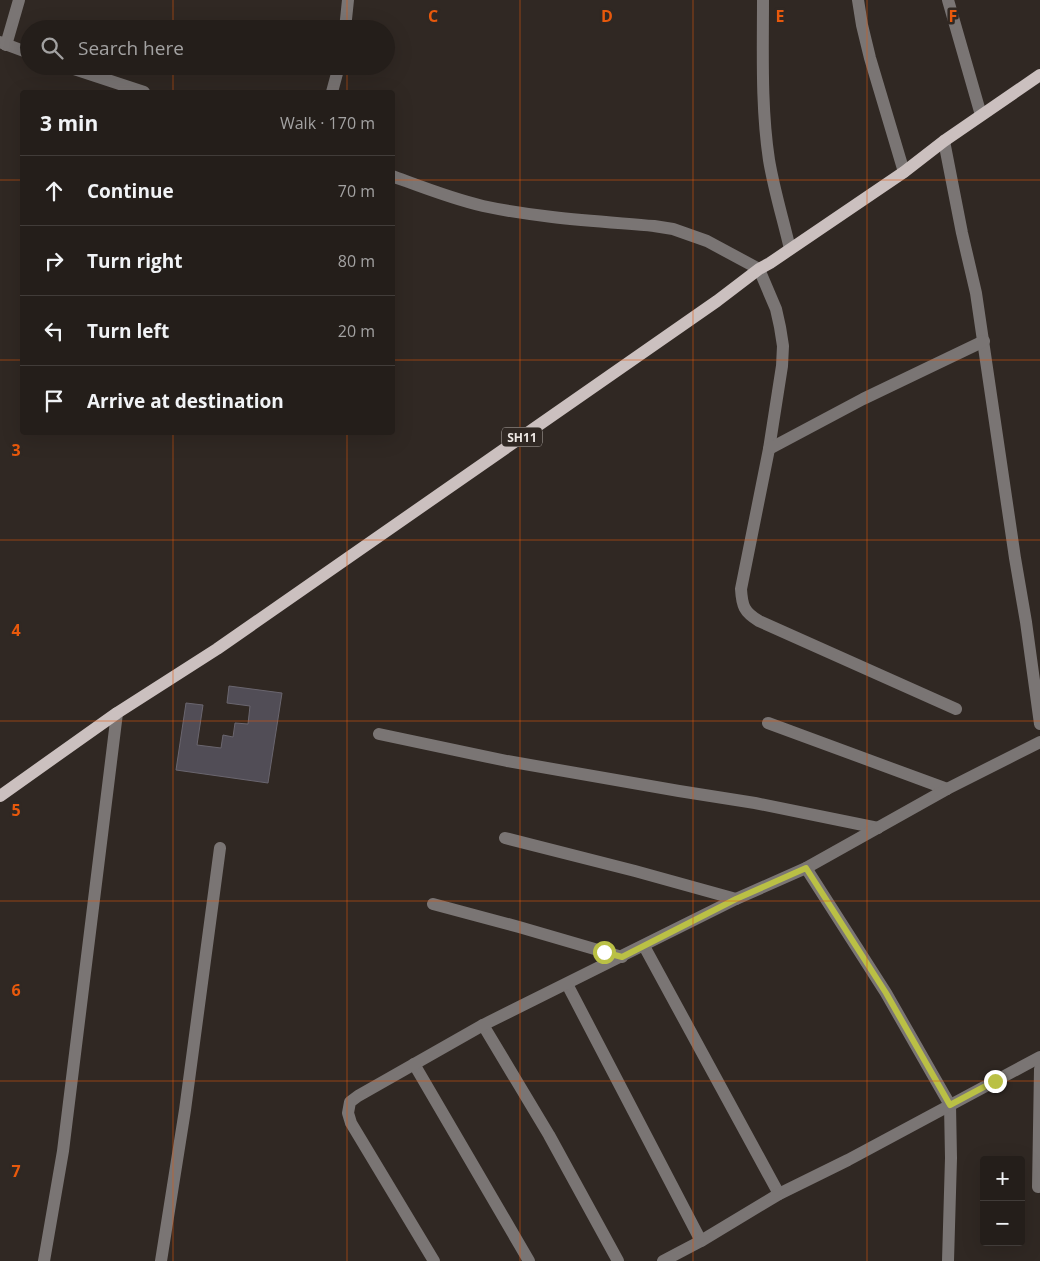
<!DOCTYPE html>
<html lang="en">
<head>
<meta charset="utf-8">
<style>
  :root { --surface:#241e1a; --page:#2c2723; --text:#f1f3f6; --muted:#a3a2a2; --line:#413c39 }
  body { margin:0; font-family:"Open Sans",sans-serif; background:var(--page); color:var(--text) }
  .controls { position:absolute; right:15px; bottom:15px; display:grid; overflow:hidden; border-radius:5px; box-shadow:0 5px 20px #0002 }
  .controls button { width:45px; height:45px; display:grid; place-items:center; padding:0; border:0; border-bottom:1px solid var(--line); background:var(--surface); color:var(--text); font:25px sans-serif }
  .stop { position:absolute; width:15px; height:15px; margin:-11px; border:4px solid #bac045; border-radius:50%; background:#fff }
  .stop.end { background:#bac045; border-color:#fff; box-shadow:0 1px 5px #0008 }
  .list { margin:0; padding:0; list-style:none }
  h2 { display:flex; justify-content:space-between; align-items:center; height:65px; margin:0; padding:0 20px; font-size:21px }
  h2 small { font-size:16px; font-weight:400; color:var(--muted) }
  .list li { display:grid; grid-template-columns:32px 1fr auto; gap:15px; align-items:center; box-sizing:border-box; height:70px; padding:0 20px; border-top:1px solid var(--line) }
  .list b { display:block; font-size:19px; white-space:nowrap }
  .list em { font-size:16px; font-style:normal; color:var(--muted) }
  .icon { flex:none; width:28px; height:28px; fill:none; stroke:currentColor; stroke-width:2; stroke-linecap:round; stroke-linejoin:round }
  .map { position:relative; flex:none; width:1040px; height:1261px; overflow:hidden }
  .search { position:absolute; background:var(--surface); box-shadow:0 5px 20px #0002; left:20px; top:20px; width:375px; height:55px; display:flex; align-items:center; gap:12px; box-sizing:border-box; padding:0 18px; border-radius:28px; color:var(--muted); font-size:19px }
  .panel { position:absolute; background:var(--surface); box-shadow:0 5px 20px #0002; left:20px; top:90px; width:375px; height:345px; border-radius:5px }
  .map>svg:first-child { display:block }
  .building { fill:#514d56; stroke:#6a666f }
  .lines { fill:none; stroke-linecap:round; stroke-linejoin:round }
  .minor { stroke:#7a7574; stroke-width:12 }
  .major { stroke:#cbc0bf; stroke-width:12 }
  .route { stroke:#bac045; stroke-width:6 }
  .grid { fill:none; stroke:#e8590c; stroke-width:1; stroke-opacity:0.55 }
  .labels { text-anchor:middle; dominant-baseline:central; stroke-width:5; stroke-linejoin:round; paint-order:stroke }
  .shield { fill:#302823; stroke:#b4aeaa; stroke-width:1 }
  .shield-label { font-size:12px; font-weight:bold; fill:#ede8e4 }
  .grid-label { font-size:16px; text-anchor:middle; font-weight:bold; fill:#e8590c; stroke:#302823; stroke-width:5; stroke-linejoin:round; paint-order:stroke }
</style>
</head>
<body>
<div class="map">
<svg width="1040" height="1261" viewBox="0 0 1040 1261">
  <rect width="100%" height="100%" fill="#302823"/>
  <polygon class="building" points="229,686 282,693 268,783 176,770 186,703 203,705 197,745 221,748 223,735 233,737 235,723 248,724 250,706 227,703"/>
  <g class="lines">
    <g class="minor">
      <path d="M763,0C763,53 761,107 769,160C774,190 783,219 790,249"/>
      <polyline points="858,0 862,25 870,58 904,172"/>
      <polyline points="948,0 981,115"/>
      <polyline points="345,29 348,0"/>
      <polyline points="0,42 29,53"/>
      <polyline points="6,45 19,0"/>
      <polyline points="65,66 144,92"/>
      <polyline points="332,92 339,66"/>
      <polyline points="944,141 962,233 976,293 1015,558 1026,622 1040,724"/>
      <path d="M392,176C422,187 452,199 483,206C539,218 597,221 654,226L673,229L707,241L759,269L776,309L780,327L783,346L782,366L769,449L741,589C742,606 744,612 759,621L956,709"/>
      <polyline points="769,449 863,399 984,341"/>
      <polyline points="768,723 947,789"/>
      <polyline points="379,734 507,761 679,791 755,803 878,828"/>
      <polyline points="505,838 635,871 736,899"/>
      <polyline points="806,868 886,993 950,1105 951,1158 948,1261"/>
      <polyline points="433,904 519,927 622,957"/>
      <polyline points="644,946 779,1194"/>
      <polyline points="567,984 701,1241"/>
      <polyline points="483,1025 549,1135 618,1261"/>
      <polyline points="414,1064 529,1261"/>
      <polyline points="1038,1187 1040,1069"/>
      <polyline points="44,1261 63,1151 117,713"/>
      <polyline points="161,1261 185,1110 220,848"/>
      <polyline points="434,1261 351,1123 348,1113 350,1102 358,1096 483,1025 736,899 806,868 947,789 1040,742"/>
      <polyline points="663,1261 701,1241 779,1194 848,1160 1040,1057"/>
    </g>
    <polyline class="major" points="0,796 117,713 217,649 717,301 759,269 770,263 904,172 944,141 1040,75"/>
  </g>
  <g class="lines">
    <polyline class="route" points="604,952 622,957 736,899 806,868 886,993 950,1105 995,1081"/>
  </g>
  <path class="grid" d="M173,0V29M347,0V29M520,0V1261M693,0V1261M867,0V1261M173,66V92M347,66V92M0,180H22M392,180H1040M0,360H22M392,360H1040M173,432V1261M347,432V1261M0,540H1040M0,721H1040M0,901H1040M0,1081H1040"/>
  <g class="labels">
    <rect class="shield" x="502" y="427.5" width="40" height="19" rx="4"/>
    <g class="shield-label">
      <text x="522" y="437">SH11</text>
    </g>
  </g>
  <g class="grid-label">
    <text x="433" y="22">C</text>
    <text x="607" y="22">D</text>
    <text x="780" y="22">E</text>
    <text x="953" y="22">F</text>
    <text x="16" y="456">3</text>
    <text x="16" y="636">4</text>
    <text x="16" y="816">5</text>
    <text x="16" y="996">6</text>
    <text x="16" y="1177">7</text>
  </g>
</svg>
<div class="controls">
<button>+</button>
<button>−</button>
</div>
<div class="stop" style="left:604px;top:952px"></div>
<div class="stop end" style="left:995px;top:1081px"></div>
<div class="search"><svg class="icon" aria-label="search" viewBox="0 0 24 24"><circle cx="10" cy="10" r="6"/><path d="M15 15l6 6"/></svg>Search here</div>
<section class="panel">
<h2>3 min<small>Walk · 170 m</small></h2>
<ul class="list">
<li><svg class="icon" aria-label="ahead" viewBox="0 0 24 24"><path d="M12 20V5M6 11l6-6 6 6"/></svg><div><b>Continue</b></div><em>70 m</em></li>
<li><svg class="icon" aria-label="right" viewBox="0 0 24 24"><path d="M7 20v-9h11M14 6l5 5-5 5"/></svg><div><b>Turn right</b></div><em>80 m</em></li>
<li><svg class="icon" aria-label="left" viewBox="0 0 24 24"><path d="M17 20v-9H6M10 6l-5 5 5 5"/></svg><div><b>Turn left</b></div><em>20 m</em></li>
<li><svg class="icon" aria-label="arrive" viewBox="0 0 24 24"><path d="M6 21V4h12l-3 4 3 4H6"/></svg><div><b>Arrive at destination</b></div></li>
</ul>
</section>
</div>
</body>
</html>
